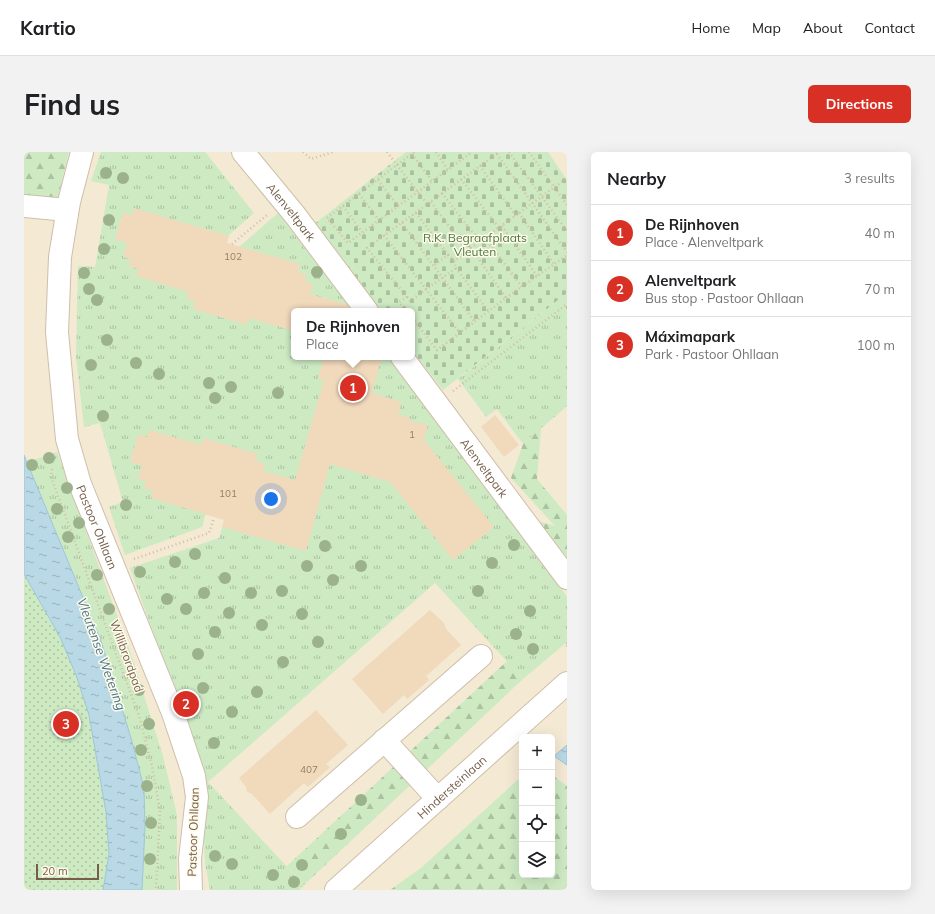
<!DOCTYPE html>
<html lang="en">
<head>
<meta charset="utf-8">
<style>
  :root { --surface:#fff; --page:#f2f2f2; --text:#202124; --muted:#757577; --line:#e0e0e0; --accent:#d93025 }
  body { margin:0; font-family:Mulish,sans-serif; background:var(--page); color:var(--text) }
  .controls { position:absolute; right:12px; bottom:12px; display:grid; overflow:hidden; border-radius:6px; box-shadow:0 4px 16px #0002 }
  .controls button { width:36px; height:36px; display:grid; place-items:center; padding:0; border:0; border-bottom:1px solid var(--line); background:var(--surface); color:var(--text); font:20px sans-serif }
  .scale { position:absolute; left:12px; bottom:10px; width:63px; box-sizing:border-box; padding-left:4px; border:2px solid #755f4a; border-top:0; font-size:11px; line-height:14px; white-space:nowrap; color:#755f4a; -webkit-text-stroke:3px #fffaea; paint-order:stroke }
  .you { position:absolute; left:247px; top:347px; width:14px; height:14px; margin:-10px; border:3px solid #fff; border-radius:50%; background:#1a73e8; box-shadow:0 0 0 6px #1a73e833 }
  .badge { display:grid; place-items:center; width:26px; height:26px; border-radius:50%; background:var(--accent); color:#fff; font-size:13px; font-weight:700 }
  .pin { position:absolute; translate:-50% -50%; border:2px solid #fff; box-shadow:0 1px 4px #0006 }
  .popup { position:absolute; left:267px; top:156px; width:124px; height:52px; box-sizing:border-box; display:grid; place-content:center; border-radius:6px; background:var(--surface); filter:drop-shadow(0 1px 3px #0005); font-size:13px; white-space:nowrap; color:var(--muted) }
  .popup b { font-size:15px; color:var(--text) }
  .popup::after { content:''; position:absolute; left:50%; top:100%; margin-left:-8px; border:8px solid transparent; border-top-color:var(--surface) }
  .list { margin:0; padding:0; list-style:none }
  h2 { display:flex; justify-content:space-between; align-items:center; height:52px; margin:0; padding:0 16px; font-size:17px }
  h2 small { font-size:13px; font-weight:400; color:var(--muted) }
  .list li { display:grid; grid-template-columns:26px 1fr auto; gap:12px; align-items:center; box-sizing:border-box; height:56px; padding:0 16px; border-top:1px solid var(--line) }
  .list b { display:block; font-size:15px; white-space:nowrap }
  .list p { margin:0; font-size:13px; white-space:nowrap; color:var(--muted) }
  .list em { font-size:13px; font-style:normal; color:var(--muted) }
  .icon { flex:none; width:22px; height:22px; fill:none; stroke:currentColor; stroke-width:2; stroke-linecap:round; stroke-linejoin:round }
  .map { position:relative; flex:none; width:543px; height:738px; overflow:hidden; border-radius:6px }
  header { display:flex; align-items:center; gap:24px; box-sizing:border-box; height:56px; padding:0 20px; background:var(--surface); border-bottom:1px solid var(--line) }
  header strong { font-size:19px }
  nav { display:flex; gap:22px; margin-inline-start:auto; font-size:14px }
  .intro { display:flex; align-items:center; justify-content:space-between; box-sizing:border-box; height:96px; padding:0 24px }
  h1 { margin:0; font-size:28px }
  .button { padding:10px 18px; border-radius:6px; background:var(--accent); color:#fff; font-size:14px; font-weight:700 }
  main { display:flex; gap:24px; padding:0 24px }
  aside { flex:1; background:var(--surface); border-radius:6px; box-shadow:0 4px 16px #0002 }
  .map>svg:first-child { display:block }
  .residential { fill:#f4e9d3; fill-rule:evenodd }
  .grass { fill:url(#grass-tufts) }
  .forest { fill:url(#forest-firs) }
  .cemetery { fill:url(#cemetery-stones) }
  .park { fill:url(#park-dots) }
  .water { fill:url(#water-ripples); stroke:#9fc6d7 }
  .building { fill:#f1d9bc }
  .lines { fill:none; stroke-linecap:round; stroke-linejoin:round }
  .minor-casing { stroke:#cebfab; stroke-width:24 }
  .path { stroke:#d6bd9f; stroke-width:2.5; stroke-dasharray:1 3; stroke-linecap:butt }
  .minor { stroke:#fff; stroke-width:22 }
  .tree { fill:#9bb28b }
  .labels { text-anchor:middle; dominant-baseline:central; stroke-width:3; stroke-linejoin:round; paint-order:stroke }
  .number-label { font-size:10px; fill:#947e66 }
  .street-label { font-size:12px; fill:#755f4a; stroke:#fffaea }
  .park-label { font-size:12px; fill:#4b7a42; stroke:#fffaea }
  .water-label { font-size:13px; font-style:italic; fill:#46788f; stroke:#fffaea }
</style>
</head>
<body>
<header>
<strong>Kartio</strong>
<nav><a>Home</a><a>Map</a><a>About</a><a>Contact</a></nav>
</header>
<div class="intro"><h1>Find us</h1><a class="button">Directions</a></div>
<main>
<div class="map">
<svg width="543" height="738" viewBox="0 0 543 738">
  <defs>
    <pattern id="grass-tufts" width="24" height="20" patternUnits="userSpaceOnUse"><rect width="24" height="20" fill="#cdeac3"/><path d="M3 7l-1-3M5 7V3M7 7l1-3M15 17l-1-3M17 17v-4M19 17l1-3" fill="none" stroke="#abc1a0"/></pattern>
    <pattern id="forest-firs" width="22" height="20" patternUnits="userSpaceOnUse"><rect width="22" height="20" fill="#cdeac3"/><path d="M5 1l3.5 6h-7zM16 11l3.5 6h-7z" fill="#abc1a0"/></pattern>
    <pattern id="cemetery-stones" width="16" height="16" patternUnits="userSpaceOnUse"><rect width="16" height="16" fill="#cdeac3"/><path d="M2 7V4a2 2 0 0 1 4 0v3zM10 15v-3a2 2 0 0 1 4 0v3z" fill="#abc1a0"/></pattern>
    <pattern id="park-dots" width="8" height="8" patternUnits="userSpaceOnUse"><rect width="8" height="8" fill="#cdeac3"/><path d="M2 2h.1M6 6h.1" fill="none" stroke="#abc1a0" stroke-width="1.8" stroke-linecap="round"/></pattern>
    <pattern id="water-ripples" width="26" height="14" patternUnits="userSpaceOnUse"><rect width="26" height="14" fill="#b9d9e6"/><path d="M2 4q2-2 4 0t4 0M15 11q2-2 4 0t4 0" fill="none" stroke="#9bb3bc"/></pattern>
  </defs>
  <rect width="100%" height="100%" fill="#fcf6e4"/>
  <path class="residential" d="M0,0H543V738H102L0,344ZM270,159H388V205H270ZM498,585H528V723H498Z"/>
  <g class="grass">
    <polygon points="77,0 181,0 230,61 205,83 202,92 215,95 254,61 329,159 270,159 270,205 364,205 488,369 543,445 543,490 499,527 411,431 184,630 280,733 275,738 186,738 181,711 178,637 151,541 106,416 195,386 201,367 182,361 178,375 101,403 85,355 99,350 76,271 60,275 52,205 54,114 71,115 85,33 67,29"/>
    <polygon points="543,141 543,254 499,292 473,257 462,265 434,227"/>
    <polygon points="33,300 106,499 139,604 153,663 153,738 118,738 121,675 120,636 107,586 77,489 3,310"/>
  </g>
  <g class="forest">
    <polygon points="0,0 45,0 29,65 0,62"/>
    <polygon points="517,276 513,327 543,363 543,411 507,367 531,374 487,326 499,292"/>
    <polygon points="483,509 499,527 280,733 263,714"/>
    <polygon points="528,623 543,634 543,738 366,738 397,716 498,624 498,723 528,723"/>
  </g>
  <polygon class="cemetery" points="382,0 524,0 543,28 543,141 419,238 388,199 388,159 357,159 289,73"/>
  <polygon class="park" points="0,344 67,494 102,738 0,738"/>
  <g class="water">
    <polygon points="0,303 77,489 107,586 120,636 121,675 118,738 79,738 85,702 82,660 65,563 52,523 36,485 0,422"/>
    <polygon points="543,593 543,613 530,604"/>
  </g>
  <g class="building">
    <polygon points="110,56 205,84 203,91 276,112 274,120 283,123 281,130 289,132 286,142 322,152 327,159 270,159 270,179 225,166 223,173 169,157 171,149 163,147 164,140 112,124 114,117 105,114 107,107 99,105 103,91 91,87 99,61 108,63"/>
    <polygon points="300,205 358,205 348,241 378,250 374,262 386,266 386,269 404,273 400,288 470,375 429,408 366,330 306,312 282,399 198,375 200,368 127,346 129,339 120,336 122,329 114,327 118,313 106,310 114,283 123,285 125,278 178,293 179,286 234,302 232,309 241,312 239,319 271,328 300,228 294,227"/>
    <polygon points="471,263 495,293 480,305 457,275"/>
    <polygon points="406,458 420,471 422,477 437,493 402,524 405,528 383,547 380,543 359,562 328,527"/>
    <polygon points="292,558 324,593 302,612 306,615 284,635 280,631 246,662 228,642 223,640 222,635 215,626"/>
  </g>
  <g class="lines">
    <g class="minor-casing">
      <g id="minor">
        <path id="s1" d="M58,0L45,50L36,105L33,180L43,287L56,332L149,561L170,624L173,645L166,707L167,738"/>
        <path id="s2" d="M219,0L271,63L343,159"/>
        <polyline points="0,54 43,58"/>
        <path id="s3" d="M378,205L543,426"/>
        <polyline points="360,588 414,647"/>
        <polyline points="273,665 457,504"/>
        <path id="s4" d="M312,738L543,531"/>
      </g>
    </g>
    <g class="path">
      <polyline points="279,0 287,7 309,0"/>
      <polyline points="363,0 403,52"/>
      <polyline points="390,0 303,66 324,91 448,0"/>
      <polyline points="412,0 424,18"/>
      <polyline points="485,0 543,79"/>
      <polyline points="505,0 543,53"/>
      <polyline points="388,2 408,29"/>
      <polyline points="473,2 543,100"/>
      <polyline points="456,14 492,64"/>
      <polyline points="437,27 475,76"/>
      <polyline points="354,28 374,54"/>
      <polyline points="418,41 456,90"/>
      <polyline points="335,42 355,68"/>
      <polyline points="407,50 443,99 447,96"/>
      <polyline points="319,54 338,80"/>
      <polyline points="392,61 424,103 409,114"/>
      <polyline points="495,61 530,112"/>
      <polyline points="378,71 451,170"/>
      <polyline points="478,74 513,124"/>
      <polyline points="360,83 436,181"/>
      <polyline points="461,86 498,135"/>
      <polyline points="208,92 243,63"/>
      <polyline points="424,103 430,109"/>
      <polyline points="432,116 465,160"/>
      <polyline points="383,145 386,149 432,116 430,109 443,99"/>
      <polyline points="482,146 543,103"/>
      <polyline points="382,159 375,150 383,145 343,96 475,0"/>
      <polyline points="388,166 413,198 482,146 447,96 543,26"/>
      <polyline points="429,239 543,152"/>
      <polyline points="28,317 27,325 115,564 128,614 136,659 132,738"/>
      <polyline points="110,407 185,381 190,366"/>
      <polyline points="543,491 541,493 543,494"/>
    </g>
    <use href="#minor" class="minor"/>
  </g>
  <g class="tree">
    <circle cx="82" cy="21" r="6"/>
    <circle cx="99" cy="26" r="6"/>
    <circle cx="85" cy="68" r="6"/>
    <circle cx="80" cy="97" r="6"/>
    <circle cx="293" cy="120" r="6"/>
    <circle cx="60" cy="121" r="6"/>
    <circle cx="65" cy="137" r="6"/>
    <circle cx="73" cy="148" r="6"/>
    <circle cx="83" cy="188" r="6"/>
    <circle cx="112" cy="211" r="6"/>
    <circle cx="67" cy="213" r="6"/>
    <circle cx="135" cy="222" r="6"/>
    <circle cx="185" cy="231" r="6"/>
    <circle cx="207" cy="235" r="6"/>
    <circle cx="254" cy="241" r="6"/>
    <circle cx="191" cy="246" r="6"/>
    <circle cx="79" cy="264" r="6"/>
    <circle cx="25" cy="306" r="6"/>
    <circle cx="8" cy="313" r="6"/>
    <circle cx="43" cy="336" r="6"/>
    <circle cx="102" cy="353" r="6"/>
    <circle cx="33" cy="357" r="6"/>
    <circle cx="55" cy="371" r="6"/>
    <circle cx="44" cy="385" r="6"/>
    <circle cx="490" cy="393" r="6"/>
    <circle cx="301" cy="394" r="6"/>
    <circle cx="171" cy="402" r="6"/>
    <circle cx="151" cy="410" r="6"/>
    <circle cx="468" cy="411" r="6"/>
    <circle cx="283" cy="414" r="6"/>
    <circle cx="337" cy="414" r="6"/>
    <circle cx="116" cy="420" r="6"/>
    <circle cx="73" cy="423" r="6"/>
    <circle cx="201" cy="426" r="6"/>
    <circle cx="309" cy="428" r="6"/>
    <circle cx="258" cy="439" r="6"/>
    <circle cx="454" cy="439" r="6"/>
    <circle cx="180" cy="441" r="6"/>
    <circle cx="227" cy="441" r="6"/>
    <circle cx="143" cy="447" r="6"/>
    <circle cx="85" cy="457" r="6"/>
    <circle cx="162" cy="457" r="6"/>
    <circle cx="506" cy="459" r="6"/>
    <circle cx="205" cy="461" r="6"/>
    <circle cx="278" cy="462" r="6"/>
    <circle cx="238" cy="473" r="6"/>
    <circle cx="191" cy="480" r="6"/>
    <circle cx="492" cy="482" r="6"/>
    <circle cx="294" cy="490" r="6"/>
    <circle cx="509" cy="497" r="6"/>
    <circle cx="174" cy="502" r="6"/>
    <circle cx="259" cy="510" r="6"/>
    <circle cx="179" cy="536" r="6"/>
    <circle cx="115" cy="538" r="6"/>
    <circle cx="233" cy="540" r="6"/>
    <circle cx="208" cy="560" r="6"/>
    <circle cx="125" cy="572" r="6"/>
    <circle cx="190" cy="591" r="6"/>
    <circle cx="117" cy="598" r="6"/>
    <circle cx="123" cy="634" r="6"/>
    <circle cx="337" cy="648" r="6"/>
    <circle cx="127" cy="671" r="6"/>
    <circle cx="317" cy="682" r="6"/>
    <circle cx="191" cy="704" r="6"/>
    <circle cx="126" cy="707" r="6"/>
    <circle cx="208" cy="712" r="6"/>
    <circle cx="278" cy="713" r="6"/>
    <circle cx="249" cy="723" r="6"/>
    <circle cx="270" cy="730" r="6"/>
  </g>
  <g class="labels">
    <g class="number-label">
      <text x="209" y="104">102</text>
      <text x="388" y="282">1</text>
      <text x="204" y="341">101</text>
      <text x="285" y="617">407</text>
    </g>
    <g class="street-label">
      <text stroke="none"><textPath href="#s2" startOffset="77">Alenveltpark</textPath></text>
      <text stroke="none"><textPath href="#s3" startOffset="138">Alenveltpark</textPath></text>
      <text stroke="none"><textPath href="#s1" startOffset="383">Pastoor Ohllaan</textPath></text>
      <text transform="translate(103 504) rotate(70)">Willibrordpad</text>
      <text stroke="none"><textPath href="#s4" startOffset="155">Hindersteinlaan</textPath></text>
      <text transform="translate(169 680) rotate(-88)">Pastoor Ohllaan</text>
    </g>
    <g class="park-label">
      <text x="451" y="85">R.K. Begraafplaats<tspan x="451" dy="14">Vleuten</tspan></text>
    </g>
    <g class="water-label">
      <text transform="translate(78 502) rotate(70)">Vleutense Wetering</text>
    </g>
  </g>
</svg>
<div class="controls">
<button>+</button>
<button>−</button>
<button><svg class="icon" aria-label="locate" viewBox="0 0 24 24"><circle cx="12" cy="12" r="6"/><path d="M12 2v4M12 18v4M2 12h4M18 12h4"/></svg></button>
<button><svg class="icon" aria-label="layers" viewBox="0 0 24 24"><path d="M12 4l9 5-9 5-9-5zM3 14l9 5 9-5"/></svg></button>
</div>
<div class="scale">20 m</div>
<div class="you"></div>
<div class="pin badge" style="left:329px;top:236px">1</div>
<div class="popup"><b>De Rijnhoven</b>Place</div>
<div class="pin badge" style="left:162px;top:552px">2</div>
<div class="pin badge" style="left:42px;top:572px">3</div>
</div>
<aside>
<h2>Nearby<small>3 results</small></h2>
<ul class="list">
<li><span class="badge">1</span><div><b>De Rijnhoven</b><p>Place · Alenveltpark</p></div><em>40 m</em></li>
<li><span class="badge">2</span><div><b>Alenveltpark</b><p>Bus stop · Pastoor Ohllaan</p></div><em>70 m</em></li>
<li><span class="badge">3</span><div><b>Máximapark</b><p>Park · Pastoor Ohllaan</p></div><em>100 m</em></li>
</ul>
</aside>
</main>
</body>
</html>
